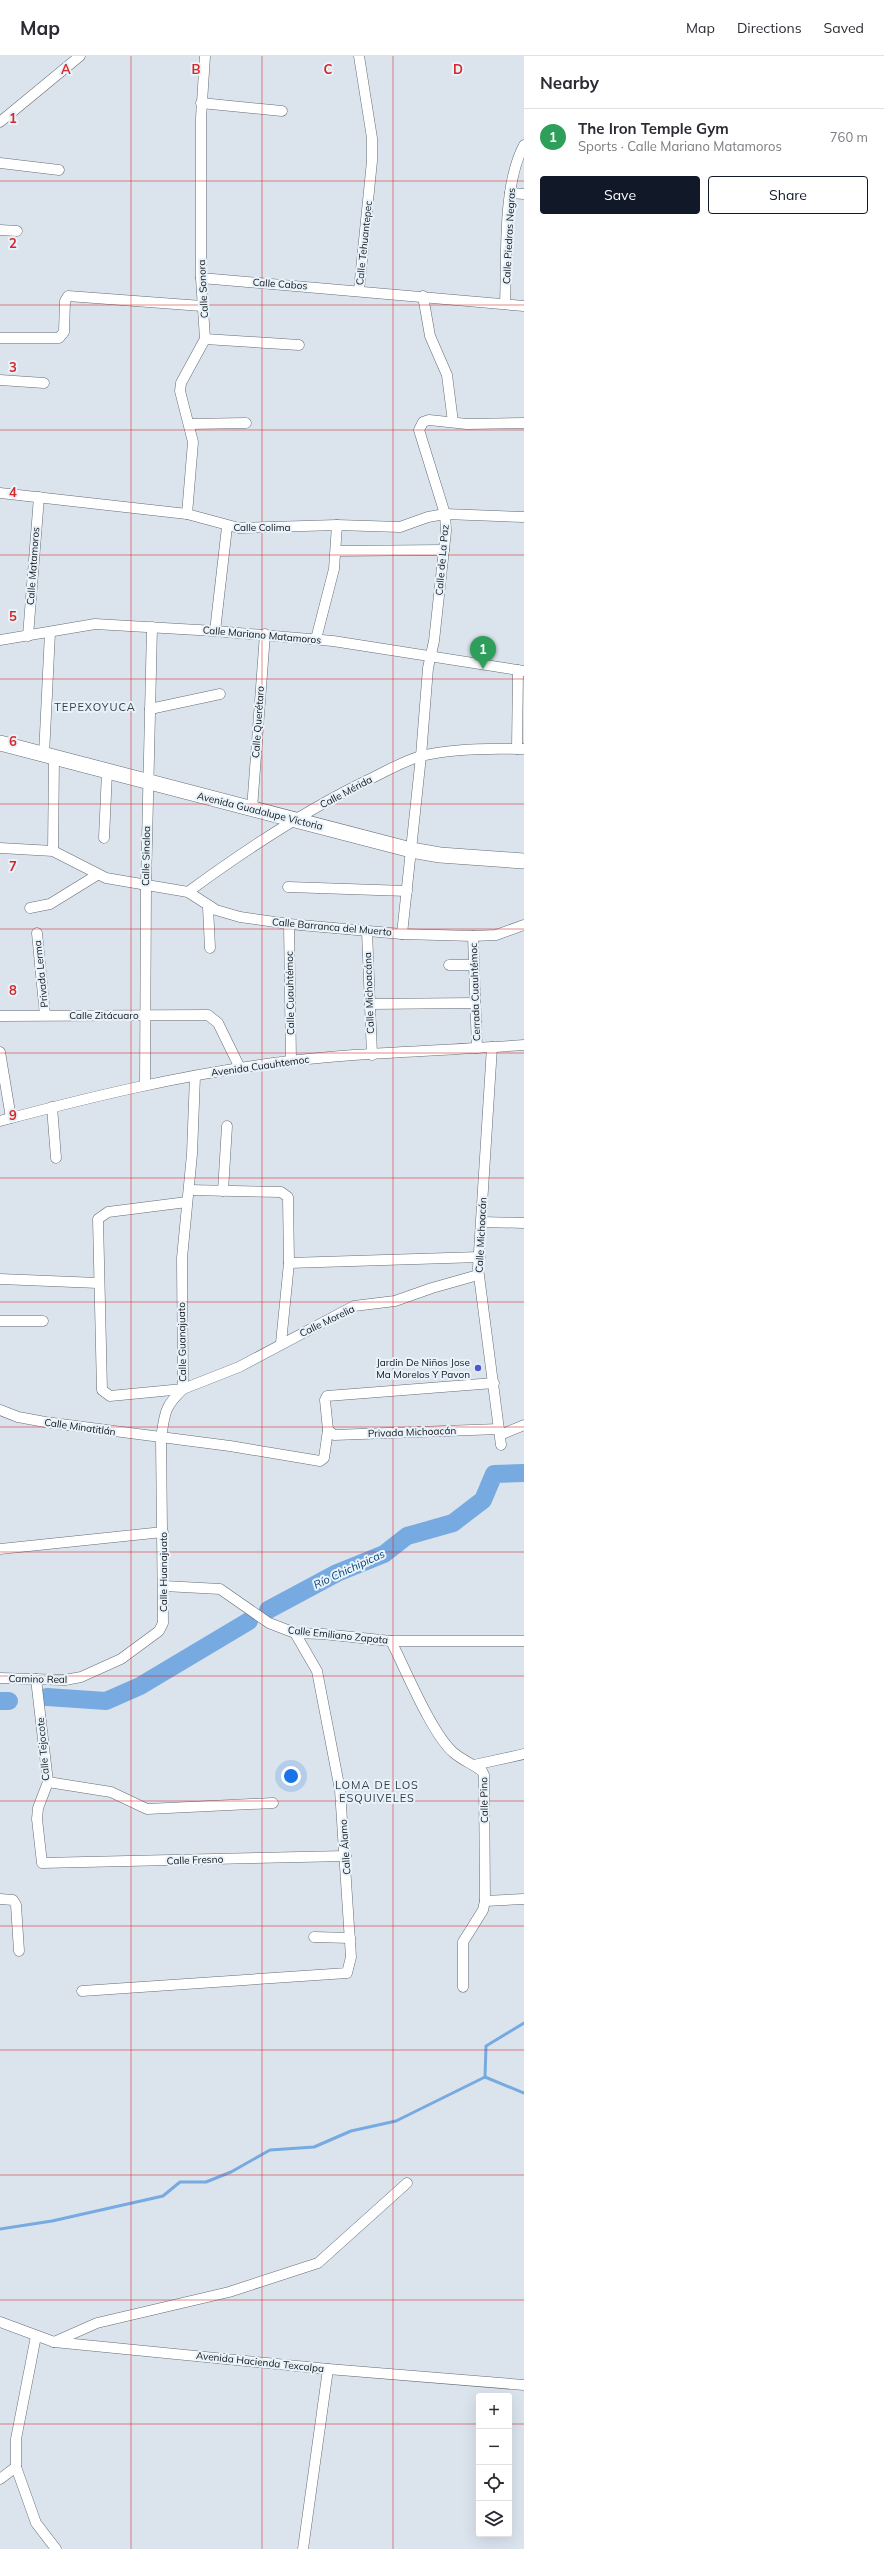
<!DOCTYPE html>
<html lang="en">
<head>
<meta charset="utf-8">
<style>
  :root { --surface:#fff; --page:#f7f7f7; --text:#2b2b33; --muted:#7c7c81; --line:#e1e1e2; --accent:#111827 }
  body { margin:0; font-family:Mulish,sans-serif; background:var(--page); color:var(--text) }
  .controls { position:absolute; right:12px; bottom:12px; display:grid; overflow:hidden; border-radius:4px; box-shadow:0 4px 16px #0002 }
  .controls button { width:36px; height:36px; display:grid; place-items:center; padding:0; border:0; border-bottom:1px solid var(--line); background:var(--surface); color:var(--text); font:20px sans-serif }
  .you { position:absolute; left:291px; top:1720px; width:14px; height:14px; margin:-10px; border:3px solid #fff; border-radius:50%; background:#1a73e8; box-shadow:0 0 0 6px #1a73e833 }
  .badge { display:grid; place-items:center; width:26px; height:26px; border-radius:50%; background:var(--accent); color:#fff; font-size:13px; font-weight:700 }
  .pin { position:absolute; translate:-50% -33px; filter:drop-shadow(0 1px 2px #0008) }
  .pin::after { content:''; position:absolute; top:21px; width:14px; height:12px; background:inherit; clip-path:polygon(0 0,100% 0,50% 100%) }
  .list { margin:0; padding:0; list-style:none }
  h2 { display:flex; justify-content:space-between; align-items:center; height:52px; margin:0; padding:0 16px; font-size:17px }
  h2 small { font-size:13px; font-weight:400; color:var(--muted) }
  .list li { display:grid; grid-template-columns:26px 1fr auto; gap:12px; align-items:center; box-sizing:border-box; height:56px; padding:0 16px; border-top:1px solid var(--line) }
  .list b { display:block; font-size:15px; white-space:nowrap }
  .list p { margin:0; font-size:13px; white-space:nowrap; color:var(--muted) }
  .list em { font-size:13px; font-style:normal; color:var(--muted) }
  .actions { display:flex; gap:8px; padding:12px 16px }
  .actions a { flex:1; padding:9px 0; border:1px solid var(--accent); border-radius:4px; text-align:center; font-size:14px; color:var(--accent) }
  .actions .main { background:var(--accent); color:#fff }
  .icon { flex:none; width:22px; height:22px; fill:none; stroke:currentColor; stroke-width:2; stroke-linecap:round; stroke-linejoin:round }
  .map { position:relative; flex:none; width:524px; height:2493px; overflow:hidden }
  header { display:flex; align-items:center; gap:24px; box-sizing:border-box; height:56px; padding:0 20px; background:var(--surface); border-bottom:1px solid var(--line) }
  header strong { font-size:19px }
  nav { display:flex; gap:22px; margin-inline-start:auto; font-size:14px }
  main { display:flex }
  aside { flex:1; background:var(--surface) }
  .map>svg:first-child { display:block }
  .lines { fill:none; stroke-linecap:round; stroke-linejoin:round }
  .stream { stroke:#76aae1; stroke-width:3 }
  .river { stroke:#76aae1; stroke-width:18 }
  .minor-casing { stroke:#646c74; stroke-width:11 }
  .secondary-casing { stroke:#646c74; stroke-width:16 }
  .minor { stroke:#fff; stroke-width:10 }
  .secondary { stroke:#fff; stroke-width:15 }
  .grid { fill:none; stroke:#d62828; stroke-width:1; stroke-opacity:0.55 }
  .poi-dot { fill:#4f59cf; stroke:#e8f2fb; stroke-width:1.5 }
  .labels { text-anchor:middle; dominant-baseline:central; stroke-width:4; stroke-linejoin:round; paint-order:stroke }
  .street-label { font-size:10px; fill:#121518; stroke:#e8f2fb }
  .poi-label { font-size:10px; fill:#121518; stroke:#e8f2fb; text-anchor:end }
  .neighbourhood-label { font-size:11px; letter-spacing:1px; fill:#363e45; stroke:#e8f2fb }
  .water-label { font-size:11px; font-style:italic; fill:#074375; stroke:#e8f2fb }
  .grid-label { font-size:13px; text-anchor:middle; font-weight:bold; fill:#d62828; stroke:#e8f2fb; stroke-width:4; stroke-linejoin:round; paint-order:stroke }
</style>
</head>
<body>
<header>
<strong>Map</strong>
<nav><a>Map</a><a>Directions</a><a>Saved</a></nav>
</header>
<main>
<div class="map">
<svg width="524" height="2493" viewBox="0 0 524 2493">
  <rect width="100%" height="100%" fill="#dbe4ed"/>
  <g class="lines">
    <g class="stream">
      <polyline points="485,2021 486,1990 524,1967"/>
      <polyline points="485,2021 524,2037"/>
      <polyline points="0,2173 52,2165 163,2140 180,2126 206,2126 231,2116 270,2094 314,2091 351,2075 396,2065 485,2021"/>
    </g>
    <g class="river">
      <polyline points="268,1554 337,1517 384,1498 407,1480 453,1467 483,1444 494,1418 524,1417"/>
      <polyline points="47,1641 106,1645 140,1630 249,1565"/>
      <polyline points="0,1645 9,1645"/>
    </g>
    <g class="minor-casing">
      <g id="minor">
        <polyline points="359,0 372,82 372,105 359,234"/>
        <polyline points="201,47 282,55"/>
        <polyline points="0,66 80,0"/>
        <polyline points="0,107 59,114"/>
        <polyline points="510,137 524,138"/>
        <polyline points="0,174 17,175"/>
        <polyline points="201,222 524,250"/>
        <polyline points="423,240 430,280 447,319 453,366"/>
        <path d="M505,248C507,202 502,130 524,89"/>
        <polyline points="0,282 59,282 64,276 65,245 68,240 202,250"/>
        <polyline points="205,283 299,289"/>
        <polyline points="0,324 44,327"/>
        <polyline points="189,368 246,367"/>
        <polyline points="0,437 187,458 239,472 337,469 400,471 428,461 445,458 524,461"/>
        <polyline points="187,458 193,386 180,335 181,327 205,283 201,222 201,62 205,0"/>
        <polyline points="337,495 444,494"/>
        <polyline points="215,575 227,471"/>
        <polyline points="28,580 39,441"/>
        <polyline points="316,583 334,513 337,469"/>
        <polyline points="0,584 95,568 215,575 333,585 524,615"/>
        <polyline points="150,653 220,638"/>
        <polyline points="517,693 518,614"/>
        <polyline points="44,699 50,576"/>
        <polyline points="252,753 265,578"/>
        <polyline points="104,782 107,716"/>
        <polyline points="0,792 53,795 106,822 188,836 216,854 240,861 289,868 402,878 473,880 496,879 524,869"/>
        <polyline points="53,795 54,702"/>
        <polyline points="288,831 407,835"/>
        <path d="M188,836C245,794 304,755 368,724C385,716 403,705 421,700C453,692 491,692 524,693"/>
        <polyline points="208,851 210,892"/>
        <polyline points="30,852 50,848 97,819"/>
        <polyline points="289,868 291,1005"/>
        <polyline points="367,875 372,999"/>
        <polyline points="37,877 45,959"/>
        <polyline points="402,878 421,700 428,612 434,585 446,475 445,458 419,374 423,366 429,364 467,368 524,367"/>
        <polyline points="473,880 477,992"/>
        <polyline points="449,909 474,909"/>
        <polyline points="370,948 475,947"/>
        <polyline points="0,960 208,959 218,967 240,1012"/>
        <polyline points="492,991 478,1212 501,1389"/>
        <polyline points="0,996 11,1062"/>
        <polyline points="145,1029 146,829 152,571"/>
        <polyline points="52,1051 56,1102"/>
        <path d="M0,1065C90,1041 181,1019 274,1007C357,996 441,995 524,989"/>
        <polyline points="189,1134 281,1136 288,1141 289,1207 281,1287"/>
        <polyline points="223,1135 227,1070"/>
        <polyline points="187,1146 108,1156 98,1163 102,1334 110,1340 183,1333 239,1311 354,1250 395,1245 432,1232 478,1219"/>
        <polyline points="482,1166 524,1167"/>
        <polyline points="289,1207 480,1201"/>
        <polyline points="0,1223 98,1227"/>
        <polyline points="0,1265 43,1265"/>
        <polyline points="0,1354 18,1361 45,1366 230,1390 320,1405 324,1402 328,1374 325,1344 327,1340 494,1327"/>
        <polyline points="328,1374 334,1379 499,1373"/>
        <polyline points="500,1379 524,1369"/>
        <polyline points="0,1493 163,1476"/>
        <polyline points="164,1530 220,1533 269,1567 295,1577 323,1578 391,1585 524,1585"/>
        <path d="M391,1585C405,1612 432,1679 454,1697C462,1704 473,1708 482,1715L484,1719L485,1845L483,1854L463,1886V1931"/>
        <path d="M0,1622L65,1624L81,1621L121,1603L159,1575L163,1567L161,1382C165,1357 164,1351 183,1333L182,1202L192,1098L195,1020"/>
        <polyline points="36,1623 48,1726 38,1752 37,1763 42,1807 346,1800"/>
        <polyline points="474,1709 524,1698"/>
        <polyline points="48,1726 111,1736 147,1753 273,1747"/>
        <polyline points="0,1843 13,1844 16,1849 19,1895"/>
        <polyline points="485,1845 524,1843"/>
        <polyline points="314,1881 350,1882"/>
        <polyline points="82,1935 347,1917 351,1901 340,1734 317,1615 295,1577"/>
        <polyline points="0,2266 54,2286 328,2313 524,2329"/>
        <polyline points="36,2280 16,2383 16,2411 36,2467 56,2493"/>
        <polyline points="54,2286 97,2267 229,2236 318,2207 407,2127"/>
        <polyline points="0,2423 16,2411"/>
        <polyline points="303,2493 328,2313"/>
      </g>
    </g>
    <g class="secondary-casing">
      <polyline id="secondary" points="0,687 411,794 440,799 524,805"/>
    </g>
    <use href="#minor" class="minor"/>
    <use href="#secondary" class="secondary"/>
  </g>
  <path class="grid" d="M131,0V2493M262,0V2493M393,0V2493M0,125H524M0,249H524M0,374H524M0,499H524M0,623H524M0,748H524M0,873H524M0,997H524M0,1122H524M0,1246H524M0,1371H524M0,1496H524M0,1620H524M0,1745H524M0,1870H524M0,1994H524M0,2119H524M0,2244H524M0,2368H479M509,2368H524"/>
  <circle class="poi-dot" cx="478" cy="1312" r="4"/>
  <g class="labels">
    <g class="street-label">
      <text transform="translate(509 180) rotate(-87)">Calle Piedras Negras</text>
      <text transform="translate(364 187) rotate(-84)">Calle Tehuantepec</text>
      <text transform="translate(280 228) rotate(4)">Calle Cabos</text>
      <text transform="translate(203 233) rotate(-93)">Calle Sonora</text>
      <text x="262" y="471">Calle Colima</text>
      <text transform="translate(442 504) rotate(-85)">Calle de La Paz</text>
      <text transform="translate(33 510) rotate(-86)">Calle Matamoros</text>
      <text transform="translate(262 579) rotate(5)">Calle Mariano Matamoros</text>
      <text transform="translate(258 666) rotate(-86)">Calle Querétaro</text>
      <text transform="translate(346 736) rotate(-28)">Calle Mérida</text>
      <text transform="translate(260 755) rotate(14)">Avenida Guadalupe Victoria</text>
      <text transform="translate(146 800) rotate(-89)">Calle Sinaloa</text>
      <text transform="translate(332 871) rotate(5)">Calle Barranca del Muerto</text>
      <text transform="translate(41 918) rotate(-96)">Privada Lerma</text>
      <text transform="translate(475 936) rotate(-92)">Cerrada Cuauhtémoc</text>
      <text transform="translate(290 937) rotate(-91)">Calle Cuauhtémoc</text>
      <text transform="translate(369 937) rotate(-92)">Calle Michoacána</text>
      <text x="104" y="959">Calle Zitácuaro</text>
      <text transform="translate(260 1010) rotate(-8)">Avenida Cuauhtemoc</text>
      <text transform="translate(481 1179) rotate(-87)">Calle Michoacán</text>
      <text transform="translate(327 1265) rotate(-26)">Calle Morelia</text>
      <text transform="translate(182 1286) rotate(-91)">Calle Guanajuato</text>
      <text transform="translate(80 1371) rotate(8)">Calle Minatitlán</text>
      <text transform="translate(412 1376) rotate(-2)">Privada Michoacán</text>
      <text transform="translate(163 1516) rotate(-90)">Calle Huanajuato</text>
      <text transform="translate(338 1579) rotate(6)">Calle Emiliano Zapata</text>
      <text transform="translate(38 1623) rotate(1)">Camino Real</text>
      <text transform="translate(43 1693) rotate(-95)">Calle Tejocote</text>
      <text transform="translate(484 1744) rotate(-91)">Calle Pino</text>
      <text transform="translate(345 1791) rotate(-94)">Calle Álamo</text>
      <text transform="translate(195 1804) rotate(-2)">Calle Fresno</text>
      <text transform="translate(260 2306) rotate(6)">Avenida Hacienda Texcalpa</text>
    </g>
    <g class="poi-label">
      <text x="470" y="1306">Jardin De Niños Jose<tspan x="470" dy="12">Ma Morelos Y Pavon</tspan></text>
    </g>
    <g class="neighbourhood-label">
      <text x="95" y="651">TEPEXOYUCA</text>
      <text x="377" y="1729">LOMA DE LOS<tspan x="377" dy="13">ESQUIVELES</tspan></text>
    </g>
    <g class="water-label">
      <text transform="translate(349 1513) rotate(-25)">Río Chichipicas</text>
    </g>
  </g>
  <g class="grid-label">
    <text x="66" y="18">A</text>
    <text x="196" y="18">B</text>
    <text x="328" y="18">C</text>
    <text x="458" y="18">D</text>
    <text x="13" y="67">1</text>
    <text x="13" y="192">2</text>
    <text x="13" y="316">3</text>
    <text x="13" y="441">4</text>
    <text x="13" y="565">5</text>
    <text x="13" y="690">6</text>
    <text x="13" y="815">7</text>
    <text x="13" y="939">8</text>
    <text x="13" y="1064">9</text>
  </g>
</svg>
<div class="controls">
<button>+</button>
<button>−</button>
<button><svg class="icon" aria-label="locate" viewBox="0 0 24 24"><circle cx="12" cy="12" r="6"/><path d="M12 2v4M12 18v4M2 12h4M18 12h4"/></svg></button>
<button><svg class="icon" aria-label="layers" viewBox="0 0 24 24"><path d="M12 4l9 5-9 5-9-5zM3 14l9 5 9-5"/></svg></button>
</div>
<div class="you"></div>
<div class="pin badge" style="left:483px;top:613px;background:#2e9e5b">1</div>
</div>
<aside>
<h2>Nearby<small></small></h2>
<ul class="list">
<li><span class="badge" style="background:#2e9e5b">1</span><div><b>The Iron Temple Gym</b><p>Sports · Calle Mariano Matamoros</p></div><em>760 m</em></li>
</ul>
<div class="actions"><a class="main">Save</a><a>Share</a></div>
</aside>
</main>
</body>
</html>
